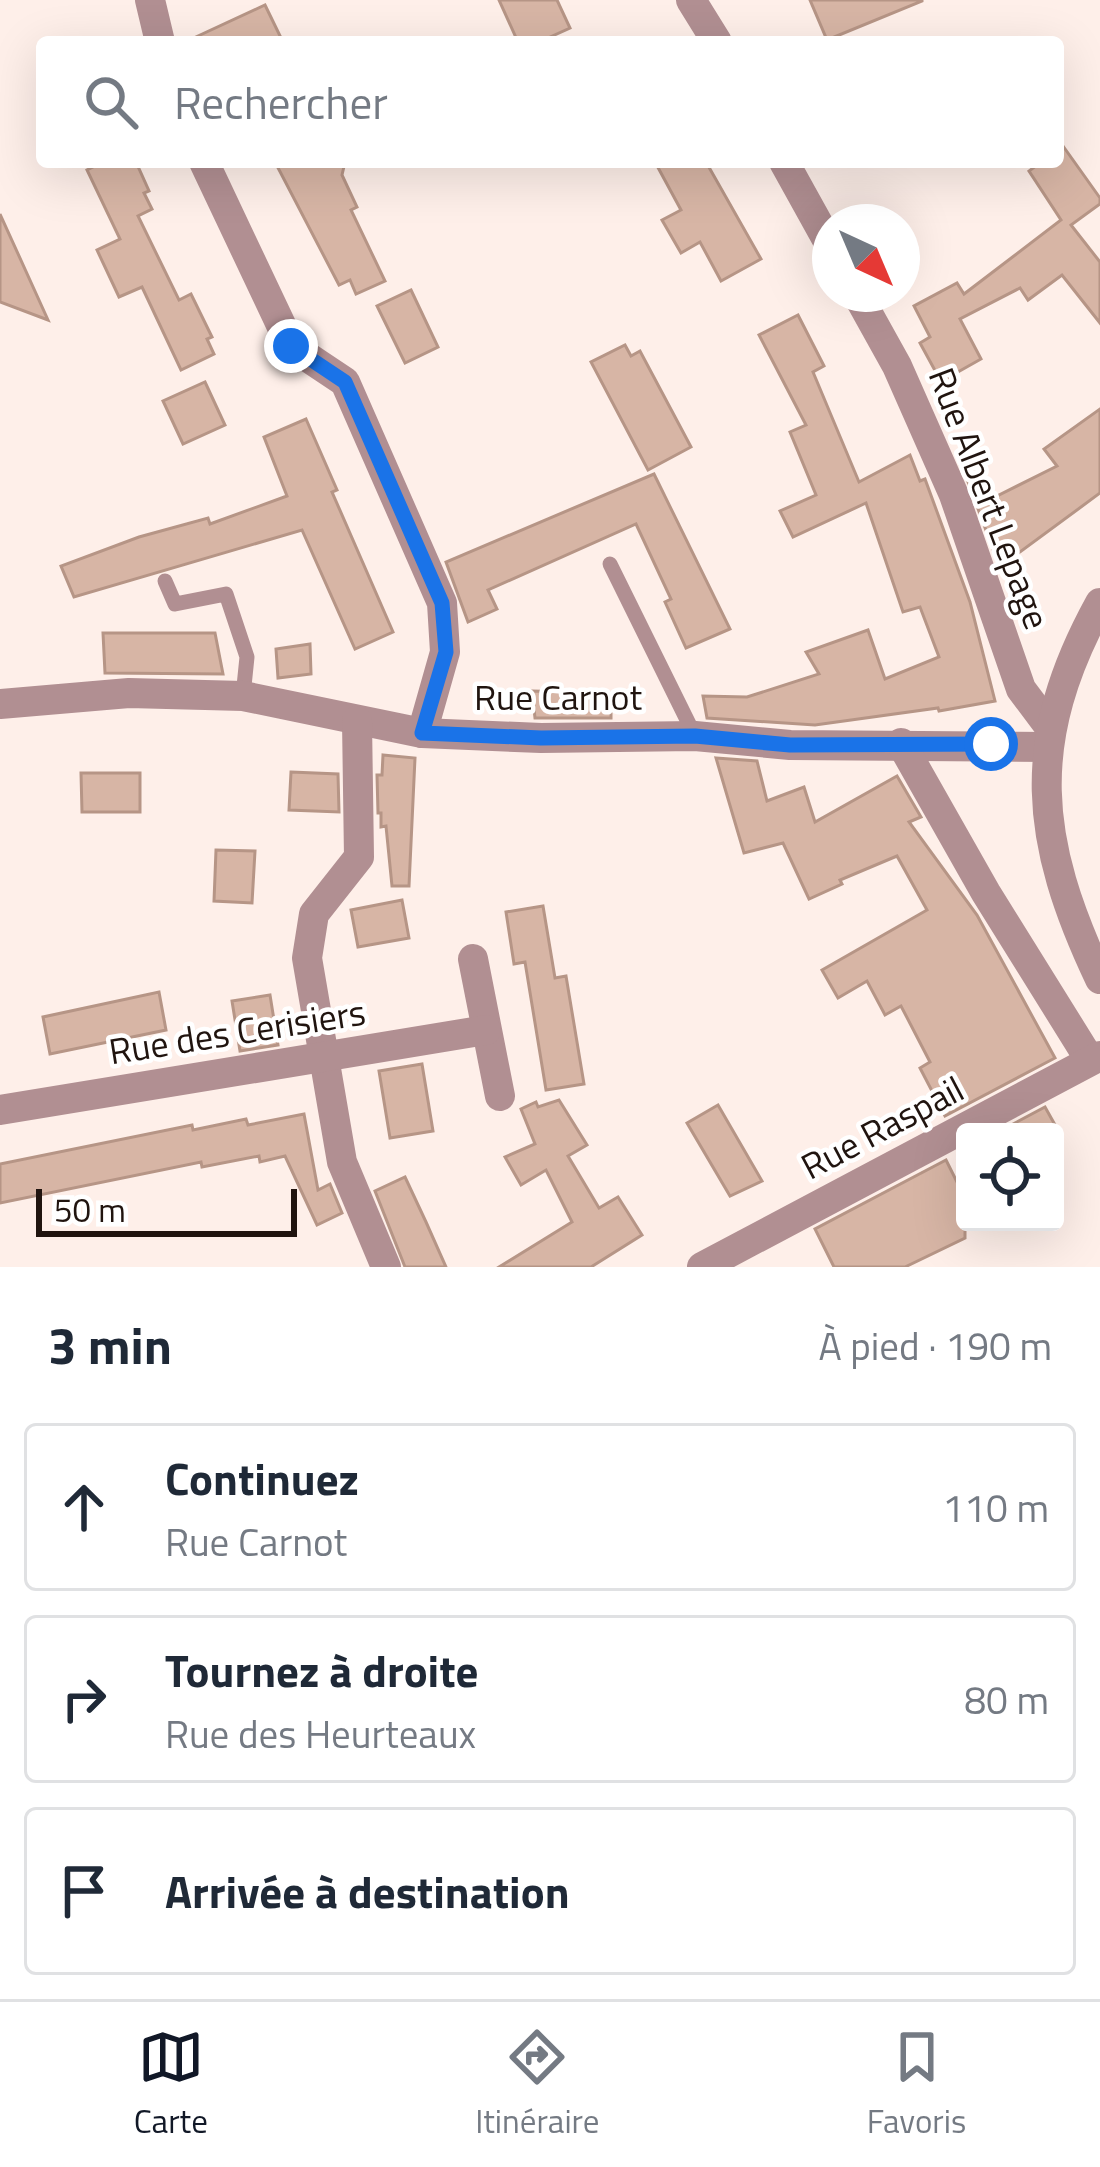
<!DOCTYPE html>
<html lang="fr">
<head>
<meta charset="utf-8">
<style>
  :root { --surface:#fff; --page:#f6f6f7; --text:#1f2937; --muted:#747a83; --line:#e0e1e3; --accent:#111827 }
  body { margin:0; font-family:"Titillium Web",sans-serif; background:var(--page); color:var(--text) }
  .controls { position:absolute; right:36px; bottom:36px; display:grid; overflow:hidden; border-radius:12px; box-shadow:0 12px 48px #0002 }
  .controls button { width:108px; height:108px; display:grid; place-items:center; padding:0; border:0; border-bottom:3px solid var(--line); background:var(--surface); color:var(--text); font:60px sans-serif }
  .compass { position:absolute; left:812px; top:204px; width:108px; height:108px; border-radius:50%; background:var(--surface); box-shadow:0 12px 48px #0002; rotate:136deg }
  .scale { position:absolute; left:36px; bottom:30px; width:261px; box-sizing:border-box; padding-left:12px; border:6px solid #20140f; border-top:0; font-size:33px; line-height:42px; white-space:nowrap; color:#20140f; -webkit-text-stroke:9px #fff; paint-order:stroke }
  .stop { position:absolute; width:36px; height:36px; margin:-27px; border:9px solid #1a73e8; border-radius:50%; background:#fff }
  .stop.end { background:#1a73e8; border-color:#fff; box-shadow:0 3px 12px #0008 }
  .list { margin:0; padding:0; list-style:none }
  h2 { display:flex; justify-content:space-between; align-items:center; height:156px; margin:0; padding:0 48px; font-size:51px }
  h2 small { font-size:39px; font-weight:400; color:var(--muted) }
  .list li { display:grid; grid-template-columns:78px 1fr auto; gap:36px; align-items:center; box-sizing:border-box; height:168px; margin:0 24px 24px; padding:0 24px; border:3px solid var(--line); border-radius:12px }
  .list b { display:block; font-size:45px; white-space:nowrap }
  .list p { margin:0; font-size:39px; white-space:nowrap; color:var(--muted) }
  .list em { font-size:39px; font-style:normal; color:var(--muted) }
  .icon { flex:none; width:66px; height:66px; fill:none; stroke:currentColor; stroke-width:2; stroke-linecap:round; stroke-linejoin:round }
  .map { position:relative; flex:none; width:1100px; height:1267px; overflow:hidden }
  .search { position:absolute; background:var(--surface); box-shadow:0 12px 48px #0002; left:36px; right:36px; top:36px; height:132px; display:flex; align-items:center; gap:30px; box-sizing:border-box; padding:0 42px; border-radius:12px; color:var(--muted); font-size:45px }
  .sheet { height:732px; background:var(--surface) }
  nav { display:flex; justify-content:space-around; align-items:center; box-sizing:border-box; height:168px; border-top:3px solid var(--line); background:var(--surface); font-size:33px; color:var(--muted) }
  nav a { display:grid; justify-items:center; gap:6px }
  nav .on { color:var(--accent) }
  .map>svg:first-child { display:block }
  .building { fill:#d7b5a5; stroke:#b69586; stroke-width:3 }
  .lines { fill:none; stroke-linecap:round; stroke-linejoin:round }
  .service { stroke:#b18f92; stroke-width:15 }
  .minor { stroke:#b18f92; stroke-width:30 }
  .tertiary { stroke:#b18f92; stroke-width:30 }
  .route { stroke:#1a73e8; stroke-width:15 }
  .labels { text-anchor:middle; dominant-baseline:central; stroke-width:9; stroke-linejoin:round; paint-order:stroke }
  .street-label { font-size:36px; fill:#20140f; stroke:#fff }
</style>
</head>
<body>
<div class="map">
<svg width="1100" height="1267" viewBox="0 0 1100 1267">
  <rect width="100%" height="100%" fill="#feefe9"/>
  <g class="building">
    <polygon points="499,0 557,0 570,28 539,42 518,42"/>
    <polygon points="810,0 922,0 922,1 827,40"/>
    <polygon points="265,5 283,42 185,42"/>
    <polygon points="1063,146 1100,198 1100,204 1071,225 1100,262 1100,323 1062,275 1028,300 1020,288 960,319 981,359 949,377 946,372 938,376 920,343 930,337 914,306 957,283 964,294 1061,220 1029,171 1041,162 1058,162 1058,150"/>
    <polygon points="103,162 136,162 149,191 144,193 152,209 138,216 179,300 191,294 212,337 207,339 214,354 181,370 142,287 119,297 97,250 120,239 87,170"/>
    <polygon points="275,162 345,162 342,175 357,207 351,210 385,281 356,294 350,280 339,285"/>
    <polygon points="655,162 706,162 761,259 721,281 700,242 681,253 662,220 681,210"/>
    <polygon points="0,214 48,320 0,302"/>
    <polygon points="411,290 438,347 405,363 377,306"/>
    <polygon points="798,315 824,366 813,372 859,482 910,455 920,481 925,479 970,602 995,701 939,711 938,708 815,725 707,718 703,696 747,697 819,674 806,652 868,630 885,679 939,657 920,607 903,612 866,503 793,537 780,511 816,495 790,432 806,425 759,335"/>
    <polygon points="625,345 631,356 640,351 691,447 648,470 591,362"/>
    <polygon points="205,382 225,425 183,444 163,401"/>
    <polygon points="1100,409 1100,493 1020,552 997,560 961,463 971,458 989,500 1057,466 1044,449"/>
    <polygon points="306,419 337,490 332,492 393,632 355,649 302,530 74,597 61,566 139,537 208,518 210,524 287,496 264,437"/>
    <polygon points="654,474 730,629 686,648 665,602 671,599 636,524 488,590 497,609 468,622 446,562"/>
    <polygon points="103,633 215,633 223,674 105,673"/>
    <polygon points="310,644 311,674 278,678 276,649"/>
    <polygon points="532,691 611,693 611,718 535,718"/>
    <polygon points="383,755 415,758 409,886 392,886 386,826 381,827 381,813 378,813 377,775 382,775"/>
    <polygon points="716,758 757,761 767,801 804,787 815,822 897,776 921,817 909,822 977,915 1055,1058 945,1116 920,1068 930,1062 901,1006 885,1015 867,981 838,998 822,970 927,910 897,856 840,880 842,884 809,899 783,843 744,853"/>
    <polygon points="291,772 338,774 339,812 289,810"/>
    <polygon points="81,773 140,773 140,812 82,812"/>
    <polygon points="216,850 255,851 252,903 214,901"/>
    <polygon points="402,900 409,938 358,947 351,910"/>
    <polygon points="543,906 555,978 566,976 584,1084 546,1090 525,962 514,964 506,912"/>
    <polygon points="159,992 166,1030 50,1054 43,1017"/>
    <polygon points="270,995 278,1045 240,1051 232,1001"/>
    <polygon points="422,1064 433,1131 390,1138 379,1071"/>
    <polygon points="559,1100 587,1145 568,1156 599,1208 618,1197 642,1235 591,1267 499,1267 572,1222 546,1170 521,1185 505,1157 535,1144 521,1109 536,1102 538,1107"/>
    <polygon points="718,1105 762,1181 730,1196 687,1123"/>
    <polygon points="1045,1107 1059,1132 998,1132"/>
    <polygon points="304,1114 318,1190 330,1184 342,1213 317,1225 285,1156 260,1162 259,1156 202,1167 201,1162 0,1203 0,1164 192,1125 193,1130 246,1119 248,1125"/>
    <polygon points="946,1160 965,1198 965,1238 905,1267 834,1267 815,1229"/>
    <polygon points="405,1177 426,1222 446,1267 405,1267 375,1191"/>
  </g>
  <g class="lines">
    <g class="service">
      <polyline points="610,564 695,736"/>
      <polyline points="165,581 175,604 226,594 247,657 243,696"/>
    </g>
    <g class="minor">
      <polyline points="150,0 160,42"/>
      <polyline points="691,0 717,42"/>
      <polyline points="204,162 291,346 345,382 442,603 445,652 422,733"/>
      <polyline points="784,162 830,245"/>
      <polyline points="857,294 897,366 954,495 1021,689 1051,729"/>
      <polyline points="0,704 129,693 243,696 422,733 541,738 695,736 790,745 1047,747"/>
      <polyline points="357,721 359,857 314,914 307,958 342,1162 386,1267"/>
      <polyline points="901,743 986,893 1090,1060"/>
      <polyline points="473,959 500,1096"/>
      <polyline points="0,1110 486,1030"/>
    </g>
    <g class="tertiary">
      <path d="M1100,603C1024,741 1034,840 1100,979"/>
      <polyline points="702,1267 1100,1056"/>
    </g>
  </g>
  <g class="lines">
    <polyline class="route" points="291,346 345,382 442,603 446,652 422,733 541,738 695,736 790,745 991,744"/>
  </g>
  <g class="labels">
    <g class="street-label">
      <text transform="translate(990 498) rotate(69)">Rue Albert Lepage</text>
      <text x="558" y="696">Rue Carnot</text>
      <text transform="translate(237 1031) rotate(-9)">Rue des Cerisiers</text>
      <text transform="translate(882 1127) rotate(-28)">Rue Raspail</text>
    </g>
  </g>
</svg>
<div class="controls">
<button><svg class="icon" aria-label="locate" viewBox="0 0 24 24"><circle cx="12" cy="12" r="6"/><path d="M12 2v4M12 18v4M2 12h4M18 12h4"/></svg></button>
</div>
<svg class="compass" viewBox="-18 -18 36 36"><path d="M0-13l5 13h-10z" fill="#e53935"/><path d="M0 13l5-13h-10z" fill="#747a83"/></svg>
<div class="scale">50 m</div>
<div class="stop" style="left:991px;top:744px"></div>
<div class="stop end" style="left:291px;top:346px"></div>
<div class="search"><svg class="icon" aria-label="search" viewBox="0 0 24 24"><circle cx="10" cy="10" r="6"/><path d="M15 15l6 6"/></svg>Rechercher</div>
</div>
<section class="sheet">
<h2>3 min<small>À pied · 190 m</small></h2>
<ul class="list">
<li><svg class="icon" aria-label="ahead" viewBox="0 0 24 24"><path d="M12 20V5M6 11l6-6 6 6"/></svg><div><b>Continuez</b><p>Rue Carnot</p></div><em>110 m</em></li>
<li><svg class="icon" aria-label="right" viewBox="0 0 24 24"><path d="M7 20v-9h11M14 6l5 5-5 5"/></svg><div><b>Tournez à droite</b><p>Rue des Heurteaux</p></div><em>80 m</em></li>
<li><svg class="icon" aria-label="arrive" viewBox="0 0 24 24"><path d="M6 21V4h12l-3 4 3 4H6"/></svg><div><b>Arrivée à destination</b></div></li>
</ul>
</section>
<nav>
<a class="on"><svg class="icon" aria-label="map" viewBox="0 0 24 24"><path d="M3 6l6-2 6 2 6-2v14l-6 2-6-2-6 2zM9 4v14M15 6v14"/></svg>Carte</a>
<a><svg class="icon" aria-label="directions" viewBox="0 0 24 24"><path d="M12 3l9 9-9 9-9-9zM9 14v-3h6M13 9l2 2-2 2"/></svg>Itinéraire</a>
<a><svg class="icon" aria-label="saved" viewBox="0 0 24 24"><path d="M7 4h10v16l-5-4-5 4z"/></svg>Favoris</a>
</nav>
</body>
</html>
